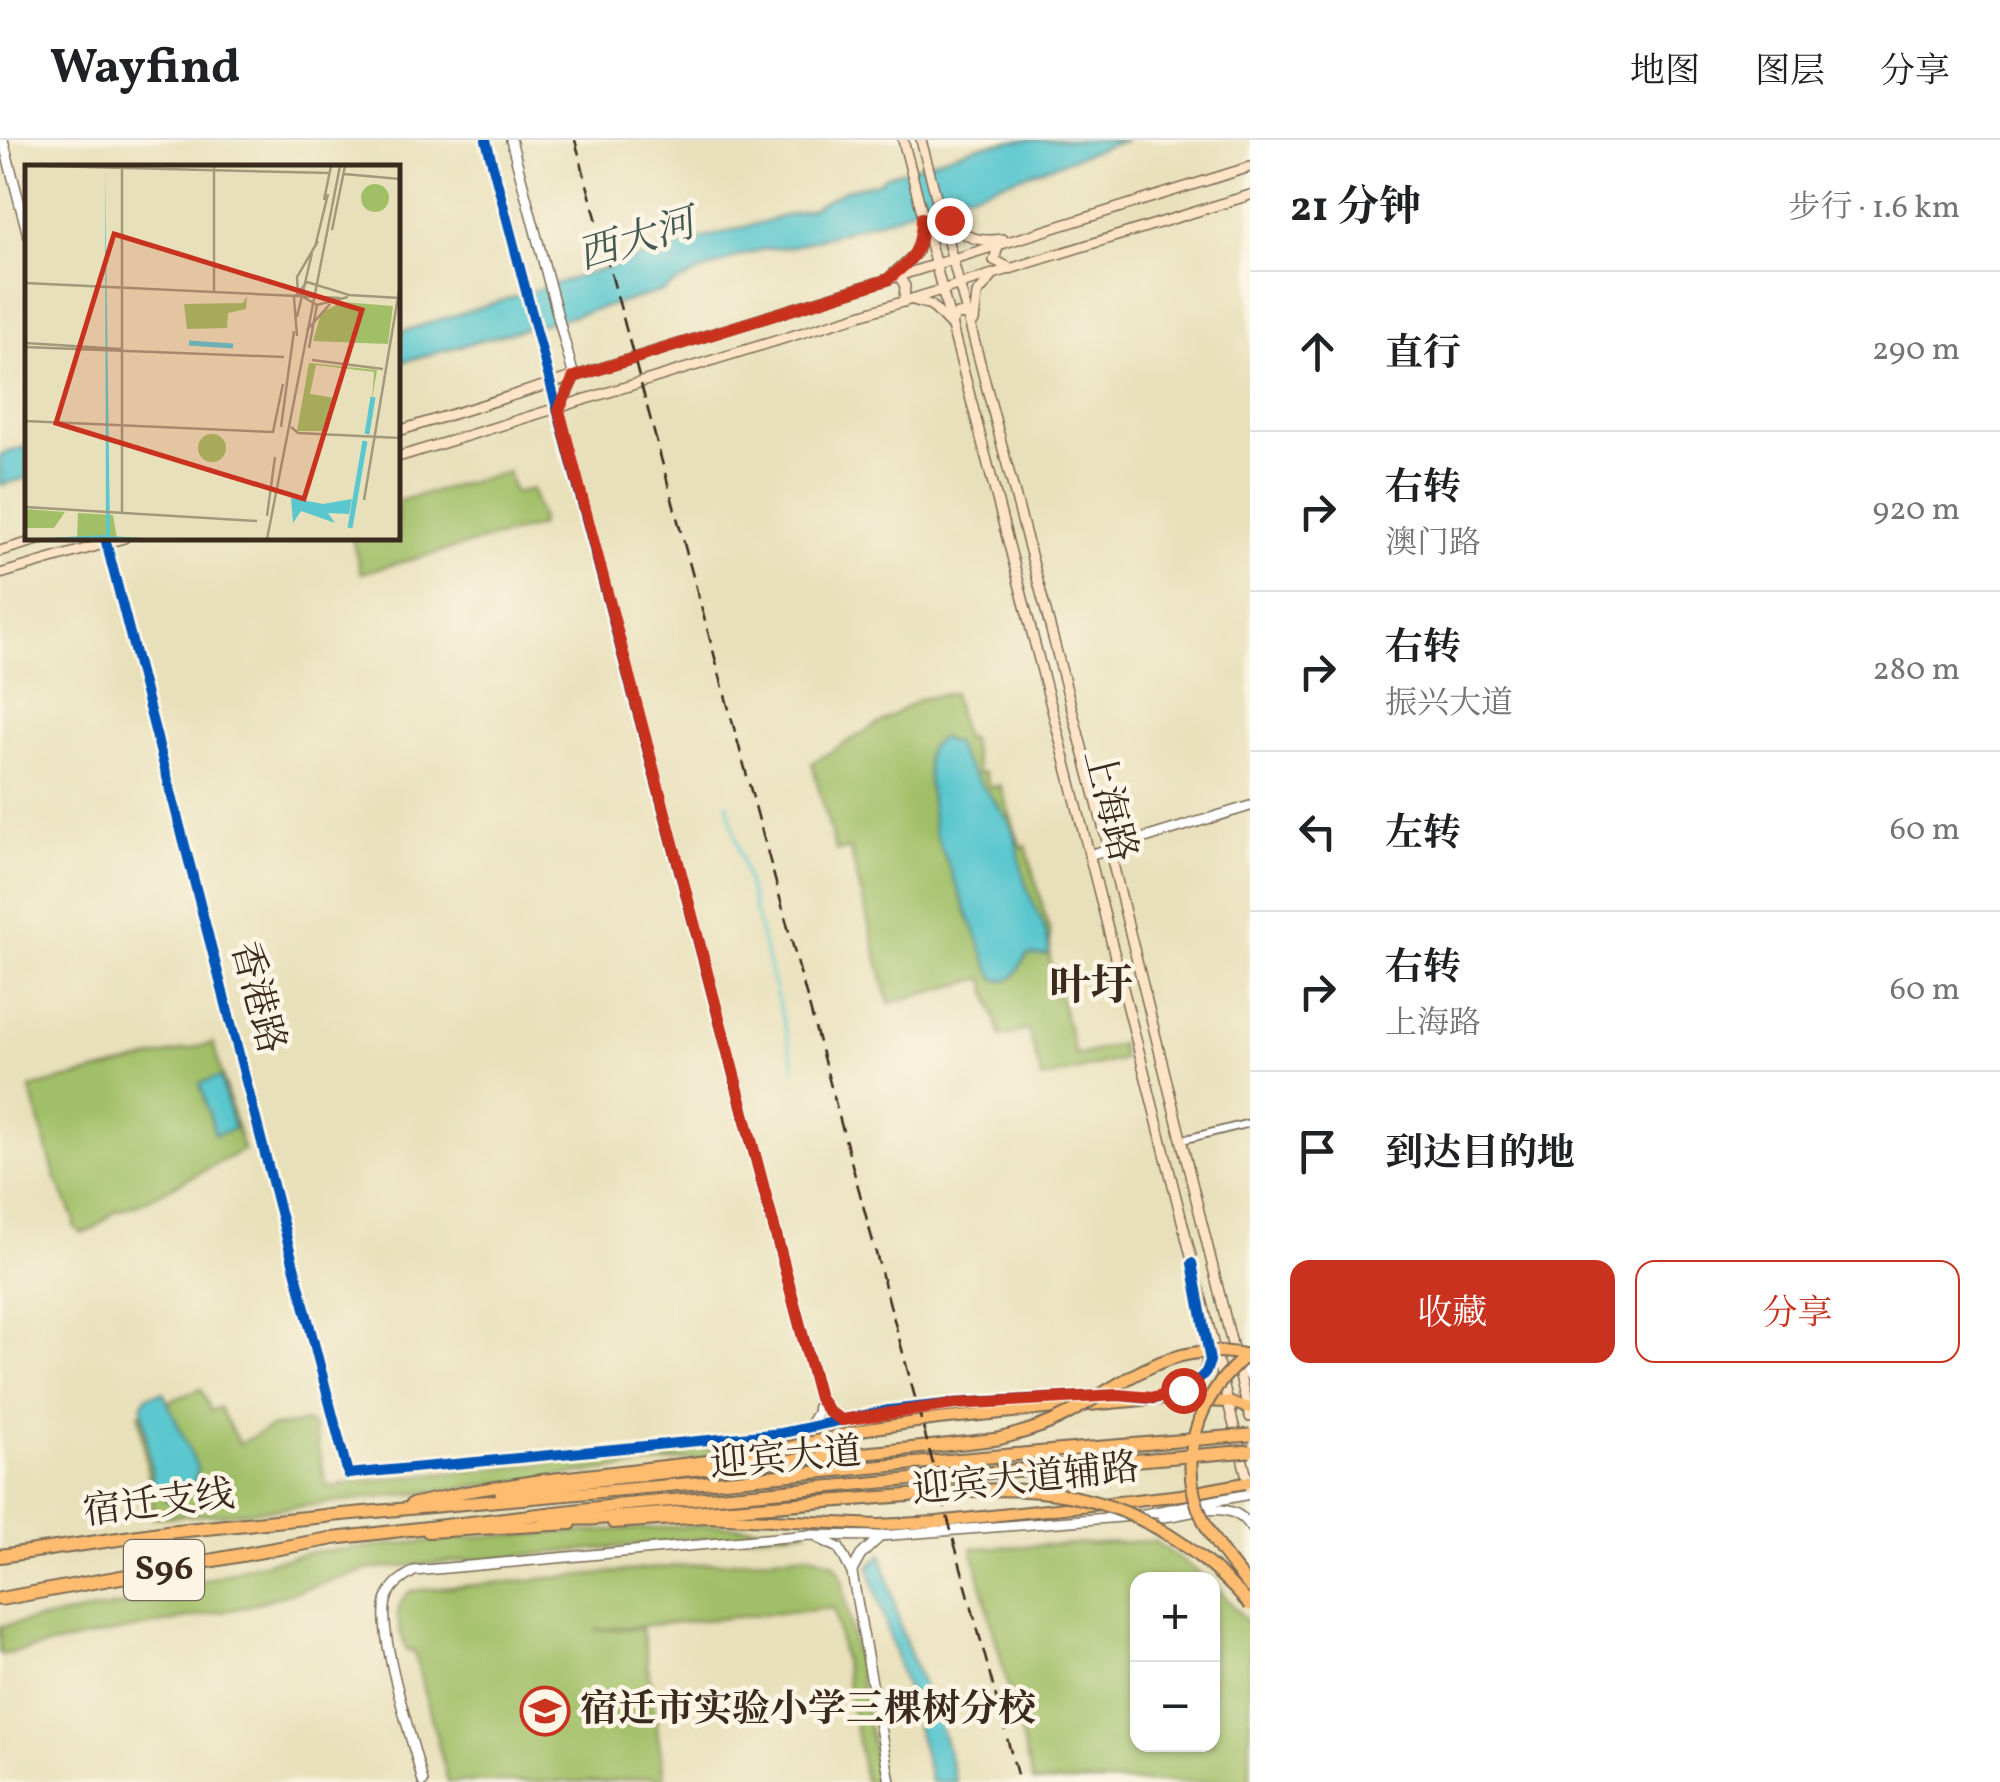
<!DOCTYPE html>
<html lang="zh">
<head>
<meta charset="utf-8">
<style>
  :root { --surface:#fff; --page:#f2f2f2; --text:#202124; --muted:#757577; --line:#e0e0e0; --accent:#c8321e }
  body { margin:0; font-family:Vollkorn,"Noto Serif SC",serif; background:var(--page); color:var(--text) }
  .controls { position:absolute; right:30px; bottom:30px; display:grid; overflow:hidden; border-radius:20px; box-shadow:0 2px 8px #0004 }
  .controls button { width:90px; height:90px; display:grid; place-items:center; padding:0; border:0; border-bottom:2px solid var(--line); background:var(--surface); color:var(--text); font:50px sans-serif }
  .stop { position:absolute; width:30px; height:30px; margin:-22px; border:8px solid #c8321e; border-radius:50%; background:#fff }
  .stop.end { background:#c8321e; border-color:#fff; box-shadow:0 2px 10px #0008 }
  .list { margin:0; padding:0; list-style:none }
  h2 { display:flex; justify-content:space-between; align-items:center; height:130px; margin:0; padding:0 40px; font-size:42px }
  h2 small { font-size:32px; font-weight:400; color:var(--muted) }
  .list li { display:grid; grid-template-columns:65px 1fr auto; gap:30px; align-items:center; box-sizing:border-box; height:160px; padding:0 40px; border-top:2px solid var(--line) }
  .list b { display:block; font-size:38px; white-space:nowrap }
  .list p { margin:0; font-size:32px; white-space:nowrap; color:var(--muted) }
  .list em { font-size:32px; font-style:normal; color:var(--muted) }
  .actions { display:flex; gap:20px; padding:30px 40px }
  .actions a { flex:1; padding:22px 0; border:2px solid var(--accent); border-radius:20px; text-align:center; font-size:35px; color:var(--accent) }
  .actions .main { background:var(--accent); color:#fff }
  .icon { flex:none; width:55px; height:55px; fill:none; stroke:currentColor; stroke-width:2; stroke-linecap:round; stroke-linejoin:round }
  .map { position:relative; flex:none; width:1250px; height:1642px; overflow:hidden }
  header { display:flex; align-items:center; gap:60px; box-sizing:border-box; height:140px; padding:0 50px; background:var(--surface); border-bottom:2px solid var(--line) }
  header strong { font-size:48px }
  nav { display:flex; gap:55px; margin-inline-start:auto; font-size:35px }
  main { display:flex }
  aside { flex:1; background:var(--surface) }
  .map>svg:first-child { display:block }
  .green { fill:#a1bf67; stroke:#6e7442; stroke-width:2.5 }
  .water { fill:#5ac7cf; stroke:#4a7876; stroke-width:2.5 }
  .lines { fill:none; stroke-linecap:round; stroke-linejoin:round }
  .stream { stroke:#5ac7cf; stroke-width:2.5 }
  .minor-casing { stroke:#786a55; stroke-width:10 }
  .tertiary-casing { stroke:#786a55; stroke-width:12 }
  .secondary-casing { stroke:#786a55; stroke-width:12 }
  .primary-casing { stroke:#786a55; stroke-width:14 }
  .trunk-casing { stroke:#786a55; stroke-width:15 }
  .motorway-casing { stroke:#786a55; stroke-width:16 }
  .minor { stroke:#fff; stroke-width:6 }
  .tertiary { stroke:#fff; stroke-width:9 }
  .secondary { stroke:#fee4c6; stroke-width:9 }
  .primary { stroke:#fdbc70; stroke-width:10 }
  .trunk { stroke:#fdbc70; stroke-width:11 }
  .motorway { stroke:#fdbc70; stroke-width:12 }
  .rail { stroke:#3b2a1e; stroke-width:2.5; stroke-dasharray:15 8; stroke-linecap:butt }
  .trunk-bridge-casing { stroke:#786a55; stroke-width:15; stroke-linecap:butt }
  .trunk-bridge { stroke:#fdbc70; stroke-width:11 }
  .cycleway-casing { stroke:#fcf5e5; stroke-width:16 }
  .cycleway { stroke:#0057b8; stroke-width:10 }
  .route { stroke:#c8321e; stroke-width:12 }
  .labels { text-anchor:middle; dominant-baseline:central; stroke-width:9; stroke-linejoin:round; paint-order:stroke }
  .shield { fill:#fcf5e5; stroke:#75675a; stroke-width:2.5 }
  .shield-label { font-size:35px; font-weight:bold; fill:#3b2a1e }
  .street-label { font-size:38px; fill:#3b2a1e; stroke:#fcf5e5 }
  .poi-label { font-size:38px; font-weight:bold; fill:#3b2a1e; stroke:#fcf5e5; text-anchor:start }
  .water-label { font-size:40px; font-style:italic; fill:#445953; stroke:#fcf5e5 }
  .quarter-label { font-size:42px; font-weight:bold; fill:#3b2a1e; stroke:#fcf5e5 }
  .inset-river { fill:none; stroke:#5ac7cf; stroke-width:5 }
  .inset-road { fill:none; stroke:#a3977c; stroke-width:2.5 }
  .view { fill:#c8321e; fill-opacity:0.15; stroke:#c8321e; stroke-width:5 }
  .inset-edge { fill:none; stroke:#3b2a1e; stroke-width:5 }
</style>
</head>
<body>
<header>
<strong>Wayfind</strong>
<nav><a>地图</a><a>图层</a><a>分享</a></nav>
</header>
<main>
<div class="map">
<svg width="1250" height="1642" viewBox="0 0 1250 1642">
  <rect width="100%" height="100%" fill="#fcf5e5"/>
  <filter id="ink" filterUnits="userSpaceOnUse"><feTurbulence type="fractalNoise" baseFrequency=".01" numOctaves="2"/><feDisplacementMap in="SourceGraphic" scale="20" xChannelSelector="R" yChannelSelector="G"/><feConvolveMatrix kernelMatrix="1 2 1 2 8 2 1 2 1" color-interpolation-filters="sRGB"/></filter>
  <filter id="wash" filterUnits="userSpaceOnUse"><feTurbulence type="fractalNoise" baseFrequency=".0048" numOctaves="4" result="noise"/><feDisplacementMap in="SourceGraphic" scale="40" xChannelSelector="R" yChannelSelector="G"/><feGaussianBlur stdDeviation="2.25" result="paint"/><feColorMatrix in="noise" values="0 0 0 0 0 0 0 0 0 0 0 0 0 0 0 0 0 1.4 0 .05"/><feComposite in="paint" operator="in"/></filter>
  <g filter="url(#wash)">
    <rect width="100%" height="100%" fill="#e8e0ba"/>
    <g class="green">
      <polygon points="508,332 514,353 532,349 541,380 539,386 361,433 352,398 398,398 398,361"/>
      <polygon points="953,553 964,599 970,598 978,634 984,632 990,648 1000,645 1021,707 1026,706 1050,793 1050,821 1076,916 1120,904 1123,919 1042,939 1028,890 1001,897 984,838 889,863 850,709 836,711 812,623 920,559"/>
      <polygon points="213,903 243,1010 141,1063 115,1071 93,1090 81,1093 74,1087 75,1080 55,1036 30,948"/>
      <polygon points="201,1249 211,1271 219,1267 239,1304 271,1287 307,1282 313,1286 327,1347 364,1341 750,1304 817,1293 754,1311 457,1349 227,1374 154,1377 139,1273"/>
      <polygon points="716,1385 809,1390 370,1429 240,1468 0,1515 0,1486 136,1463 246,1427 312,1412 472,1397"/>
      <polygon points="1154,1401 1208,1439 1138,1440 1138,1604 1212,1604 1213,1443 1250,1485 1250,1642 1033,1642 972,1408"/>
      <path d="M809,1414L834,1423L841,1434L879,1642H865L834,1468L595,1490L642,1488L665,1642L652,1637L604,1642H448L414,1511L406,1510C400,1487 389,1469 411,1451Z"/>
    </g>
    <g class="water">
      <polygon points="1024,0 1126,0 972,53 951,54 926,61 896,76 790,107 764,109 736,117 675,143 663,151 398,223 398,193 686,103 810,69 845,50 877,43 887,36 978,6"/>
      <polygon points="27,306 27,338 0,345 0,315"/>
      <path d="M941,598L954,603C967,633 991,653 1008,680C1020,702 1019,726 1027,748C1035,771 1050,790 1049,815H1028C1016,827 1018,846 996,839L992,834L934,690L926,618L929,607Z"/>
      <polygon points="220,937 234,989 215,995 200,943"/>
      <polygon points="163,1252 198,1329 191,1353 170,1362 154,1350 142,1266 147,1256"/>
      <path d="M882,1414L902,1493L943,1595L956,1642H931C915,1569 889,1499 869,1427Z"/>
    </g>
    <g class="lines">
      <polyline class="stream" points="727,662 795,928"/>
    </g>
  </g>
  <g filter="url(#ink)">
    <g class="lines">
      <g class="minor-casing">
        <polyline id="minor" points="1182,1000 1250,983"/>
      </g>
      <g class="tertiary-casing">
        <g id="tertiary">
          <polyline points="3,0 28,95"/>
          <polyline points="486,0 819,1258 829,1272 841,1279"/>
          <polyline points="511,0 574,237 559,270"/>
          <polyline points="105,398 348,1334 782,1293 889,1270 955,1263 1118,1255 1138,1257"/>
          <polyline points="1089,715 1250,666"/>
          <polyline points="1240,1218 1250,1237"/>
          <path d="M1158,1257C1207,1241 1212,1235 1204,1184"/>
          <polyline points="809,1286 817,1273 819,1258"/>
          <path d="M1163,1377C1191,1374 1232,1357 1250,1387"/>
          <polyline points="820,1399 839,1408 852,1433 890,1642"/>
          <polyline points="852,1431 861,1415 882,1395"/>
          <path d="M423,1642C414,1605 375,1489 387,1458C392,1444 403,1438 414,1431L809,1395L879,1396L1134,1376L1250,1354"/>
        </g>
      </g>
      <g class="secondary-casing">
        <g id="secondary">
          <polyline points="903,0 1065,619 1250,1349"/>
          <polyline points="921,0 1113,724 1250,1277"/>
          <path d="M945,73C960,97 976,103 1003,99"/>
          <polyline points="998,107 994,120 1010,128"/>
          <polyline points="899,136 905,146 904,162"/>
          <polyline points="890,137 917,112 922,90"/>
          <polyline points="913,160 931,165 950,185 957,174 968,175"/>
          <polyline points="974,181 977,154 991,138"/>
          <polyline points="398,291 1250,27"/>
          <polyline points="398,317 1250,55"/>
          <polyline points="0,411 45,398"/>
          <polyline points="0,434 124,398"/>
        </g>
      </g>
      <g class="primary-casing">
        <g id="primary">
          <polyline points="411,1364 465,1352 534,1341 751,1316 867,1289 938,1279 1154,1259 1228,1262 1250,1268"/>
          <polyline points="613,1383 706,1377 878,1385 937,1382 1181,1355 1250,1342"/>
          <polyline points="428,1392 571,1384"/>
        </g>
      </g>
      <g class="trunk-casing">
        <g id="trunk">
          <path d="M501,1353C666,1328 832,1319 998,1299"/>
          <polyline points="325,1376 1078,1309"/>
          <polyline points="545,1379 590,1379 969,1351"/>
          <polyline points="329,1399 620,1365 1078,1325"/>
        </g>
      </g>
      <g class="motorway-casing">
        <g id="motorway">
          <polyline points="0,1416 167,1392 325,1376"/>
          <polyline points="0,1459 329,1399"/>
        </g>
      </g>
      <use href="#minor" class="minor"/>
      <use href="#tertiary" class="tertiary"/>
      <use href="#secondary" class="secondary"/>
      <use href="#primary" class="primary"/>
      <use href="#trunk" class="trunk"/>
      <use href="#motorway" class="motorway"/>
      <polyline class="rail" points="575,0 1019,1642"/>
      <g class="trunk-bridge-casing">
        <g id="trunk-bridge">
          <path d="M1250,1213C1197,1254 1174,1322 1205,1384C1216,1407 1234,1427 1250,1447"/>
          <path d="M998,1299C1021,1293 1043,1287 1064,1276C1127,1242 1173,1197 1250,1216"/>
          <polyline points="1078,1309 1250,1295"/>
          <polyline points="1078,1325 1250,1311"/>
          <path d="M969,1351C1085,1342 1173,1378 1250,1465"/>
        </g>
      </g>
      <use href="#trunk-bridge" class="trunk-bridge"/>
      <g class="cycleway-casing">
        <g id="cycleway">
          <polyline points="486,0 819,1258 829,1272 842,1280"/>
          <polyline points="105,398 348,1334 782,1293 889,1270 955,1263 1118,1255 1154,1259 1183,1250 1197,1241 1206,1232 1210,1221 1192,1123"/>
        </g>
      </g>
      <use href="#cycleway" class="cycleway"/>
    </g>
  </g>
  <g class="lines" filter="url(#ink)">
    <path class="route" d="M949,80L938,63L944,83L931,86L922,78C922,112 913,119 887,140L574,237L559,270L819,1258L829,1272L842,1280L955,1264L1118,1255L1154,1258L1183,1250"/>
  </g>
  <defs>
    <g id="school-ring" transform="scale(2.5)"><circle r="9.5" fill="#fcf5e5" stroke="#c8321e" stroke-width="1.5"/><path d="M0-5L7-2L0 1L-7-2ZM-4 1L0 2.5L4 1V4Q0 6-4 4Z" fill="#c8321e"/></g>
  </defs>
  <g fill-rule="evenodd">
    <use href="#school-ring" x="545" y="1571"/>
  </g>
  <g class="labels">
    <rect class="shield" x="124" y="1400" width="80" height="60" rx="8"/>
    <g class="shield-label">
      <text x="164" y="1430">S96</text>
    </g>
    <g class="street-label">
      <text transform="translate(1108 666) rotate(76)">上海路</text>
      <text transform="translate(256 858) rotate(75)">香港路</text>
      <text transform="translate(786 1320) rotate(-5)">迎宾大道</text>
      <text transform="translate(1026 1341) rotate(-6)">迎宾大道辅路</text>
      <text transform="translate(159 1365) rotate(-7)">宿迁支线</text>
    </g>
    <g class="poi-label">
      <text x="580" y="1571">宿迁市实验小学三棵树分校</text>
    </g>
    <g class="water-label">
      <text transform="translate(637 102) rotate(-17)">西大河</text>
    </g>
    <g class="quarter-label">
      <text x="1091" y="848">叶圩</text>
    </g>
  </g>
  <g transform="translate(25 25)">
    <rect width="375" height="375" fill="#e8e0ba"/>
    <path d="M336 33a14 14 0 1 1 28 0a14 14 0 1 1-28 0ZM222,131L221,144L203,148L202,163L162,164L159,139L218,138ZM317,137L368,141L363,179L288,176L296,148ZM284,198L352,205L347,235L349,207L291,200L285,229L310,233L303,266H272ZM173 283a14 14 0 1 1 28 0a14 14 0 1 1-28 0ZM0,344L40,347L29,363H0ZM53,348L88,350L92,374H52Z" fill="#a1bf67"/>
    <path d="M80,1L85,371L136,374H0L81,370ZM266,333L298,339L327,334L324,349L303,348L310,358L276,346L268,358Z" fill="#5ac7cf"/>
    <path class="inset-river" d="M164,178L208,181M342,269L348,232M325,363L340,276"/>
    <path class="inset-road" d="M19,1L305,8M189,1V126M319,9L375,14M299,35L306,1M307,65L320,1M293,76L272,112L273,129L292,140L323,132M290,82L303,29M0,118L315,133M272,152L287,88M282,165L305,139M272,171L269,133L282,117L324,130L375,133M0,178L96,184M0,182L259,192M284,183L292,140M287,195L358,204M0,256L248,267L258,219M256,262L269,166M266,262L273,268L375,273M339,335L375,120M0,342L232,356M97,348V1M242,351L250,292M242,374L315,1"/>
    <path class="view" d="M89,69L337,145L279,334L31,258Z"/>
    <rect width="375" height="375" class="inset-edge"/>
  </g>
</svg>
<div class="controls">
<button>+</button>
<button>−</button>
</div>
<div class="stop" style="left:1183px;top:1250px"></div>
<div class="stop end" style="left:949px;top:80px"></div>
</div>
<aside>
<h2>21 分钟<small>步行 · 1.6 km</small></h2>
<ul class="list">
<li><svg class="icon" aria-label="ahead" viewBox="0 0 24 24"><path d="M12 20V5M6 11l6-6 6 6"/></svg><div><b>直行</b></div><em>290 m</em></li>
<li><svg class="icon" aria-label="right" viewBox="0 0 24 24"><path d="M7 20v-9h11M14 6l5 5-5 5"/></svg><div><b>右转</b><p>澳门路</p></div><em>920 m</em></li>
<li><svg class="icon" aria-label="right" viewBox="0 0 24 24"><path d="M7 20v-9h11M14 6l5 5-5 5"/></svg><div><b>右转</b><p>振兴大道</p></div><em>280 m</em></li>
<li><svg class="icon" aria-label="left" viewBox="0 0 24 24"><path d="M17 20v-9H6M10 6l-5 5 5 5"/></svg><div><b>左转</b></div><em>60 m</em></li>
<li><svg class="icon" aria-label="right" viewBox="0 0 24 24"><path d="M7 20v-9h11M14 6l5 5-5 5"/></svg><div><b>右转</b><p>上海路</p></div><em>60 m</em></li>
<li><svg class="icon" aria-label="arrive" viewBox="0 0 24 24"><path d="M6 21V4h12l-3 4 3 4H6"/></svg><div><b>到达目的地</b></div></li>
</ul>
<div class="actions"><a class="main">收藏</a><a>分享</a></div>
</aside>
</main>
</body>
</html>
